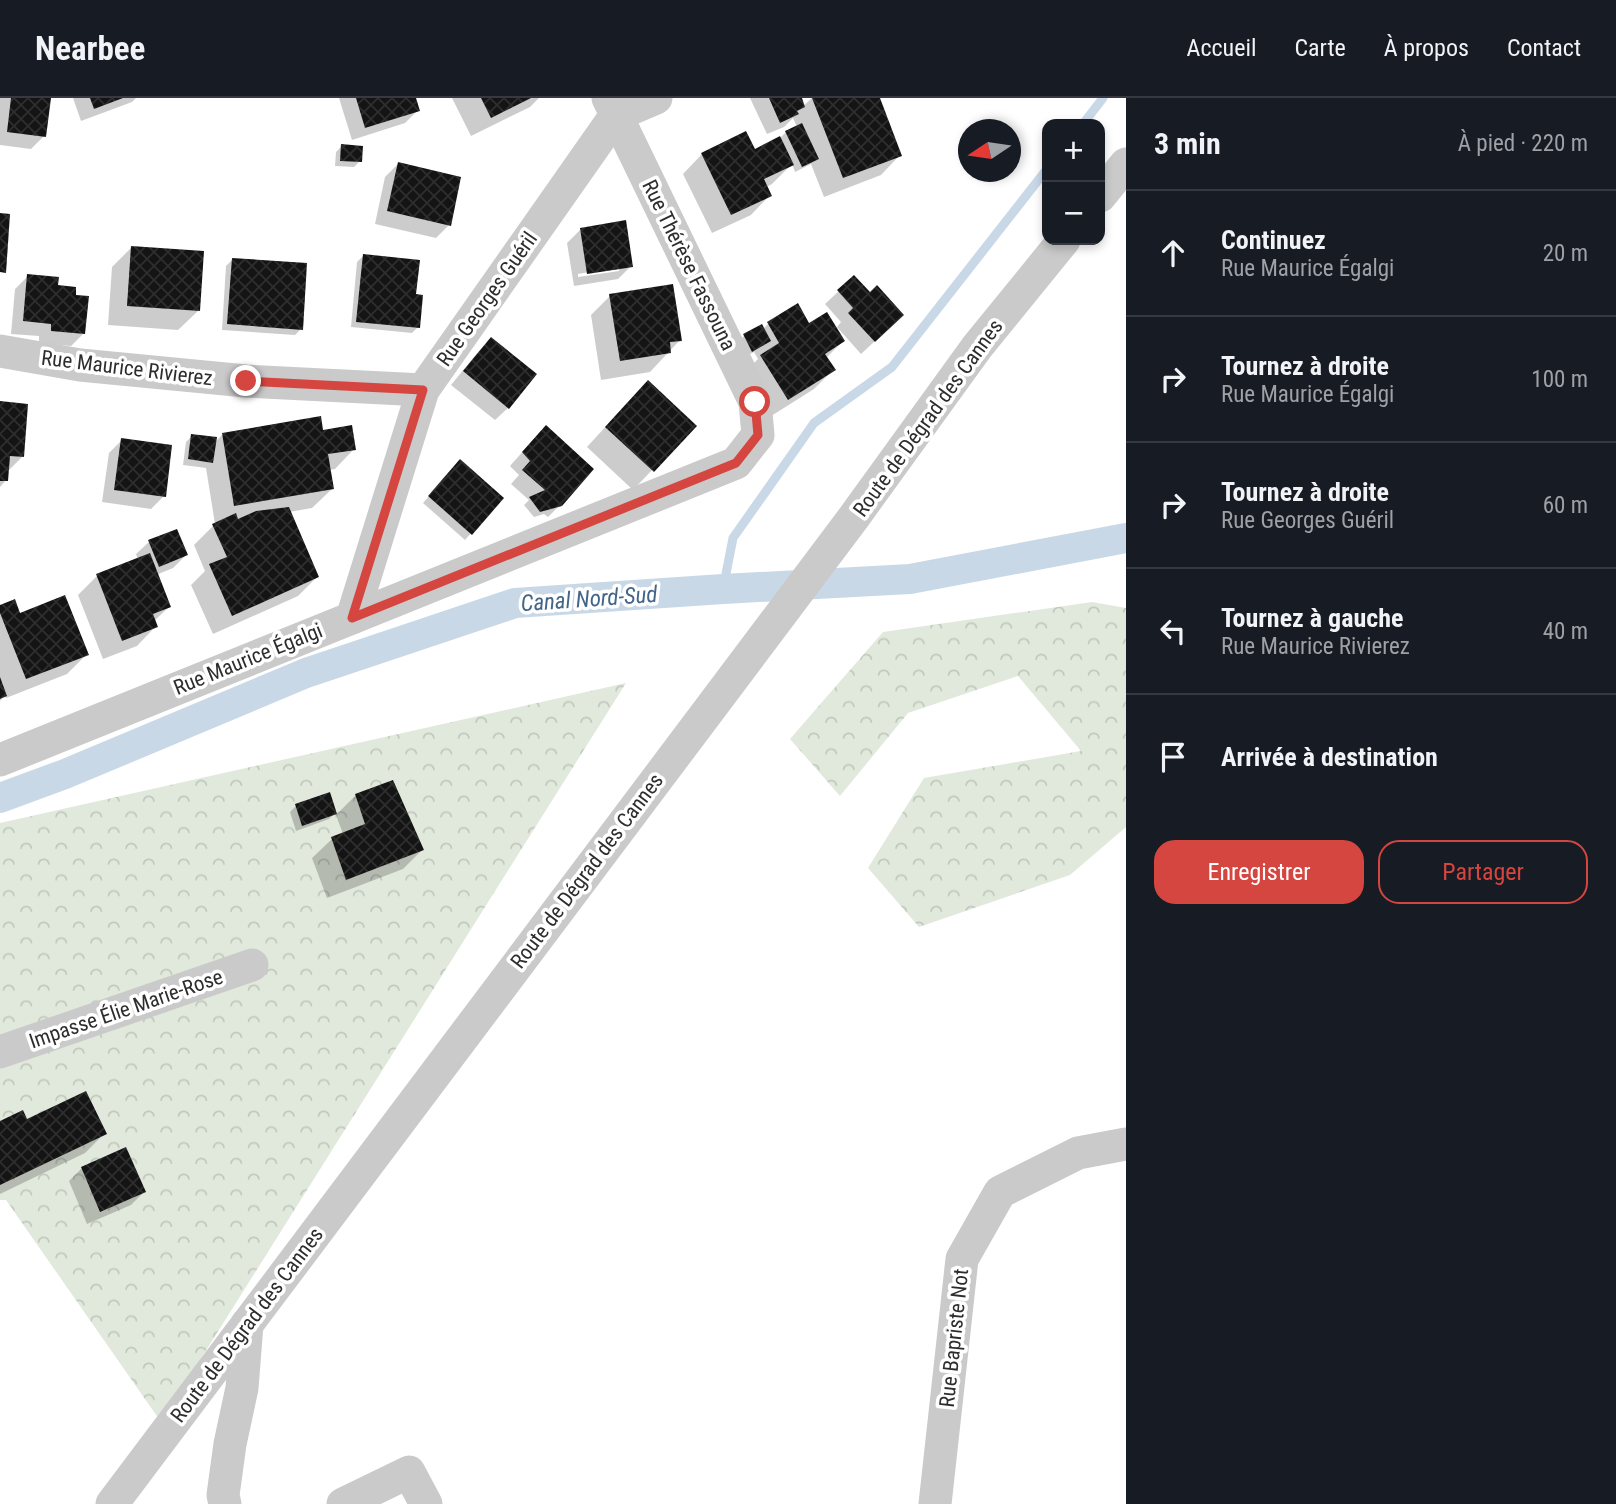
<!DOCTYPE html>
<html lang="fr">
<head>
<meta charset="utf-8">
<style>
  :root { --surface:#171b24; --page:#242831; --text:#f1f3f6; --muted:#9ea1a6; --line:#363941; --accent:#d4463f }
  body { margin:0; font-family:"Roboto Condensed",sans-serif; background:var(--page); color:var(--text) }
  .controls { position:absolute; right:21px; top:21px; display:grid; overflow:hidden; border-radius:14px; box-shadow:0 4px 10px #0003 }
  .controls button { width:63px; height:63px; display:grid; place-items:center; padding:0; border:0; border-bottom:2px solid var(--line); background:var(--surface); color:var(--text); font:35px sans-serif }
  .compass { position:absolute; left:958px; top:21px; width:63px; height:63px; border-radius:50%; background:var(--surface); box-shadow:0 4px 10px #0003; rotate:257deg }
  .stop { position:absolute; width:21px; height:21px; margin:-16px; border:5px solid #d4463f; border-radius:50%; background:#fff }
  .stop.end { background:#d4463f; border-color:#fff; box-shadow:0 2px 7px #0008 }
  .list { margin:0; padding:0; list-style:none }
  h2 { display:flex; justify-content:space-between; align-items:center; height:91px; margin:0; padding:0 28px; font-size:30px }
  h2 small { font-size:23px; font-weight:400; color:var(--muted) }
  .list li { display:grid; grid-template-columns:46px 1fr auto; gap:21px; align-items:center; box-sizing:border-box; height:126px; padding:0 28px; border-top:2px solid var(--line) }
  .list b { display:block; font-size:26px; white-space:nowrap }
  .list p { margin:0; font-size:23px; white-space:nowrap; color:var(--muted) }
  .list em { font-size:23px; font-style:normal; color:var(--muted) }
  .actions { display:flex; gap:14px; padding:21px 28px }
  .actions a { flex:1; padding:16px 0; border:2px solid var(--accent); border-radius:21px; text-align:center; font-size:24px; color:var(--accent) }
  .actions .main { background:var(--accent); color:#fff }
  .icon { flex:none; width:38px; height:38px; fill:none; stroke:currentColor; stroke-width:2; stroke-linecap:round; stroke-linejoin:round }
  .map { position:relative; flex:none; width:1126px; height:1406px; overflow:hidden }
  header { display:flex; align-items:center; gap:42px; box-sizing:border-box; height:98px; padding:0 35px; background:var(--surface); border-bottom:2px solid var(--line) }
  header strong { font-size:33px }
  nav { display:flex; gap:38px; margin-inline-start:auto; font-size:24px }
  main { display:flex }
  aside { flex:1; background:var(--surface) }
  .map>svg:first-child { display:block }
  .forest { fill:url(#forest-crowns) }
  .shadow { fill:#0003; fill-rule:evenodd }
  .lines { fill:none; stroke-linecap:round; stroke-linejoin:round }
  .stream { stroke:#c9d8e7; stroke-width:9 }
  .canal { stroke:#c9d8e7; stroke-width:30 }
  .building { fill:url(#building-cross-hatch) }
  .minor { stroke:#cacaca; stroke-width:33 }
  .route { stroke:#d4463f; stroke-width:9 }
  .labels { text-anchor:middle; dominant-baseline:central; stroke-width:7; stroke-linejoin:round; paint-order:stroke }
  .street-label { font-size:21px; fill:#2d2d2d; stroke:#fff }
  .water-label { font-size:23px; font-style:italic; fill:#436587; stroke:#fff }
</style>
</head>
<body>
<header>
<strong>Nearbee</strong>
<nav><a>Accueil</a><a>Carte</a><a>À propos</a><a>Contact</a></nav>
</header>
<main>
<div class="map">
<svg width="1126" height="1406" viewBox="0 0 1126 1406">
  <defs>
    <pattern id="forest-crowns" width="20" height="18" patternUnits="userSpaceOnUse" patternTransform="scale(1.75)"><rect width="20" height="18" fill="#e1e9dc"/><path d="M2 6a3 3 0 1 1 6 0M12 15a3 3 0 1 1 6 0" fill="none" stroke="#c1c8bd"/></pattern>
    <pattern id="building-cross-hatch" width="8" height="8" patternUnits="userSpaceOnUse" patternTransform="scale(1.75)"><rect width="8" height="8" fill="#141414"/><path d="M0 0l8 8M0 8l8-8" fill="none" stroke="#2e2e2e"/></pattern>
  </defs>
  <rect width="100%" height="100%" fill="#fff"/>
  <g class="forest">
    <polygon points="1092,504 1126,510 1126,729 1070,777 919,829 868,770 924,680 1081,653 1018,578 908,615 840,698 790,641 883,534"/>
    <polygon points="626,585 161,1324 6,1102 0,1102 0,725"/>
  </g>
  <g class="shadow">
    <polygon points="0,0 49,0 44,38 31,51 0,47"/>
    <polygon points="73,0 136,0 132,4 81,23"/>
    <polygon points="339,0 414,0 418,12 405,25 352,42"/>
    <polygon points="452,0 539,0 530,9 471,38"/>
    <polygon points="750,0 800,0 803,8 812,0 878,0 900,57 881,77 824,99 811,66 795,74 792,66 772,86 766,89 770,97 751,117 712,135 683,76 702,56 754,53 780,40 786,34 797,29 793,20 784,29 767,36"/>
    <polygon points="342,48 360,63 354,69 335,68 336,54"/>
    <polygon points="398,66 449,127 436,140 375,126 385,79"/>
    <path d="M580,132L631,168L618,181L574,188L567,145ZM619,169V173L578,179V176Z"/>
    <polygon points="132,149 198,213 178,232 108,227 112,169"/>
    <polygon points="363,158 414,198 418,229 412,235 351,229 357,164"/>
    <polygon points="232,162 301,231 295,237 222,232 226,168"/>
    <polygon points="28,178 57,189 84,235 71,248 39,245 39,238 11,236 15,191"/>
    <polygon points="854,179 889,230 861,256 837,229 841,224 825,206"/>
    <polygon points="610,198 680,242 650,274 601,282 591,217"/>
    <polygon points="797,208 809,227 843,243 826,260 833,272 814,291 768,320 742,277 758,261 754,254 746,258 738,244 744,238 761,228 763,231 768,226"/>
    <polygon points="491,241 508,310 495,322 451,287 478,254"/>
    <polygon points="628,304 694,328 633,392 587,349"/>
    <polygon points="0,305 22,359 7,374 6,382 0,389"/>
    <polygon points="321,334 354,351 335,371 329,372 332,391 312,410 289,414 317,479 298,498 213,536 191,487 205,473 194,447 215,426 206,370 183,367 186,344 192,338 214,345 223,336"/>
    <polygon points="122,342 164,398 151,411 102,404 109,355"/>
    <polygon points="533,342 560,407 548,419 544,416 534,419 524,407 529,402 511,386 519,377 510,368"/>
    <polygon points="455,369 502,400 465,442 423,405"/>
    <polygon points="149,444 186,457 173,470 156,477 169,509 154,523 156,528 137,548 103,561 78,497 97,478 138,462 136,456"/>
    <polygon points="0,509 19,517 87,556 67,576 6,600 5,597 0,603"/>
    <polygon points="356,697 422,752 403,771 327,800 312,760 332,741 343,736 336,717"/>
    <polygon points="296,708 335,715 329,721 296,733 290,714"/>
    <polygon points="0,1025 105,1035 85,1055 0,1096"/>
    <polygon points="82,1070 144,1094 131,1107 87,1126 69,1083"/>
  </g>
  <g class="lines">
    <g class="stream">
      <polyline points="1083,26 1103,0"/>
      <polyline points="723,491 733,440 814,325 892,269 1047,71"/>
    </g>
    <polyline class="canal" points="0,700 65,676 306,575 515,505 723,491 910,481 1126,440"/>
  </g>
  <g class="building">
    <polygon points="11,0 51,0 46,39 7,34"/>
    <polygon points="90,0 123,0 94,11"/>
    <polygon points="356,0 416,0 420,13 365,30"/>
    <polygon points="481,0 531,0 491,20"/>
    <polygon points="769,0 802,0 805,9 797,13 799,16 780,25"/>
    <polygon points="812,0 880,0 902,58 843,80"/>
    <polygon points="802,25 819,61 802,69 785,33"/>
    <polygon points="746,33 755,51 780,38 794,67 764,81 772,98 731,117 701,55"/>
    <polygon points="341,46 363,48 362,64 340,63"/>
    <polygon points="398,64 461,79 451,128 387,113"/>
    <polygon points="0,115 10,116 6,175 0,174"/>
    <polygon points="626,122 633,169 587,176 580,130"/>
    <polygon points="131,148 204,153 200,213 127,208"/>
    <polygon points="363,156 420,162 416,196 423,197 420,230 356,224"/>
    <polygon points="232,160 307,165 303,232 227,226"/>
    <polygon points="27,176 59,179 58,187 76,189 76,197 89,198 85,236 51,233 51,226 23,223"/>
    <polygon points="854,177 870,194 877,187 904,217 875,244 848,215 853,210 837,192"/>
    <polygon points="673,186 682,243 670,244 671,255 620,263 609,196"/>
    <polygon points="798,205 809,225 827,214 845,243 825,256 836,272 788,302 760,257 779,245 767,224"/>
    <polygon points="762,226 771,243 752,254 743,236"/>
    <polygon points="491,239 537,276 509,311 463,273"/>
    <polygon points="648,282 697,328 654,374 605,329"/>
    <polygon points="0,303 28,306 24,359 10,358 8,383 0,383"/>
    <polygon points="321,318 323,332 352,327 356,352 328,356 334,391 234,408 222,335"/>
    <polygon points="546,327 594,371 562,408 540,414 529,399 545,392 522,372 530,363 522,354"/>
    <polygon points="191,336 217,339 213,365 188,361"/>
    <polygon points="121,340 172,347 166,399 114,392"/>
    <polygon points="460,361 504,400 472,437 428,398"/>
    <polygon points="289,409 319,479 232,518 209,466 227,459 212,426 236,415 238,421 256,413"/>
    <polygon points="177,431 188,457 159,469 148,442"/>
    <polygon points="150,455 171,509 153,516 158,529 122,543 96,476"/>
    <polygon points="65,497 89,557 26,581 0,515 0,507 15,501 20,515"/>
    <polygon points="0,579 7,598 0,601"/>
    <polygon points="393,682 424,752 346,782 331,739 365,726 355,696"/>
    <polygon points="330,694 337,716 302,728 295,706"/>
    <polygon points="86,993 107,1036 0,1087 0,1023 23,1012 27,1021"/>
    <polygon points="126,1049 146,1094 100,1114 81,1069"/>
  </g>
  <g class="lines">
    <g class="minor">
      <polyline points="1100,98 1126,66"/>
      <polyline points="0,253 80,267 246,283 423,292"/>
      <polyline points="352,520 423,292 616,17 656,0"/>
      <polyline points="0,662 736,365 758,337 755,304 608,0"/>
      <polyline points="0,954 252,867"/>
      <polyline points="112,1406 854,419 977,249 1064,142"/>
      <polyline points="225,1406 223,1397 230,1346 242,1290 247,1226"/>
      <polyline points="343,1406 409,1374 426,1406"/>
      <polyline points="935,1406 962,1161 1000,1094 1078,1055 1126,1046"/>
    </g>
  </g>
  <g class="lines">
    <polyline class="route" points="246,283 423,292 352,520 736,365 758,337 755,304"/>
  </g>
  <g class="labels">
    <g class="street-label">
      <text transform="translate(689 167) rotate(64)">Rue Thérèse Fassouna</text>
      <text transform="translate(487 201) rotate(-55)">Rue Georges Guéril</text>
      <text transform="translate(127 270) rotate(7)">Rue Maurice Rivierez</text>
      <text transform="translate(928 320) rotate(-54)">Route de Dégrad des Cannes</text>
      <text transform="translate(248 561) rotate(-22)">Rue Maurice Égalgi</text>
      <text transform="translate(587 773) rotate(-53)">Route de Dégrad des Cannes</text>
      <text transform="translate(126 911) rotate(-19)">Impasse Élie Marie-Rose</text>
      <text transform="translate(247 1227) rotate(-53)">Route de Dégrad des Cannes</text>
      <text transform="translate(954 1240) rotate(-84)">Rue Bapriste Not</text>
    </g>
    <g class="water-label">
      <text transform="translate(589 501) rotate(-4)">Canal Nord-Sud</text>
    </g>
  </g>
</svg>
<div class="controls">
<button>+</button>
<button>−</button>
</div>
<svg class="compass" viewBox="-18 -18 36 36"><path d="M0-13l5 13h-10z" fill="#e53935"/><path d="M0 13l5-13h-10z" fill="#9ea1a6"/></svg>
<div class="stop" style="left:755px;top:304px"></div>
<div class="stop end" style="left:246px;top:283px"></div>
</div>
<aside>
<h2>3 min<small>À pied · 220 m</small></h2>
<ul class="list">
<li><svg class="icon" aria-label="ahead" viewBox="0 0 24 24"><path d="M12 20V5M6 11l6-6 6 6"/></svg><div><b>Continuez</b><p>Rue Maurice Égalgi</p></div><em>20 m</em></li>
<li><svg class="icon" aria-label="right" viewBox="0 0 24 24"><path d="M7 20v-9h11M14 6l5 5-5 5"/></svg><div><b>Tournez à droite</b><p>Rue Maurice Égalgi</p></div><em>100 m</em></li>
<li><svg class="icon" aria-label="right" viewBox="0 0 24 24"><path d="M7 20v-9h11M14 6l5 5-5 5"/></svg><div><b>Tournez à droite</b><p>Rue Georges Guéril</p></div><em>60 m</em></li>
<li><svg class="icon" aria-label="left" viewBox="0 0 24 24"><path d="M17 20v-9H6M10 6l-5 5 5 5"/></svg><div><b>Tournez à gauche</b><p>Rue Maurice Rivierez</p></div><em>40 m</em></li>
<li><svg class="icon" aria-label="arrive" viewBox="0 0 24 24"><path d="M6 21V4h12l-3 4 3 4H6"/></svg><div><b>Arrivée à destination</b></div></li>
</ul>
<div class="actions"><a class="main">Enregistrer</a><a>Partager</a></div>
</aside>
</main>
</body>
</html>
